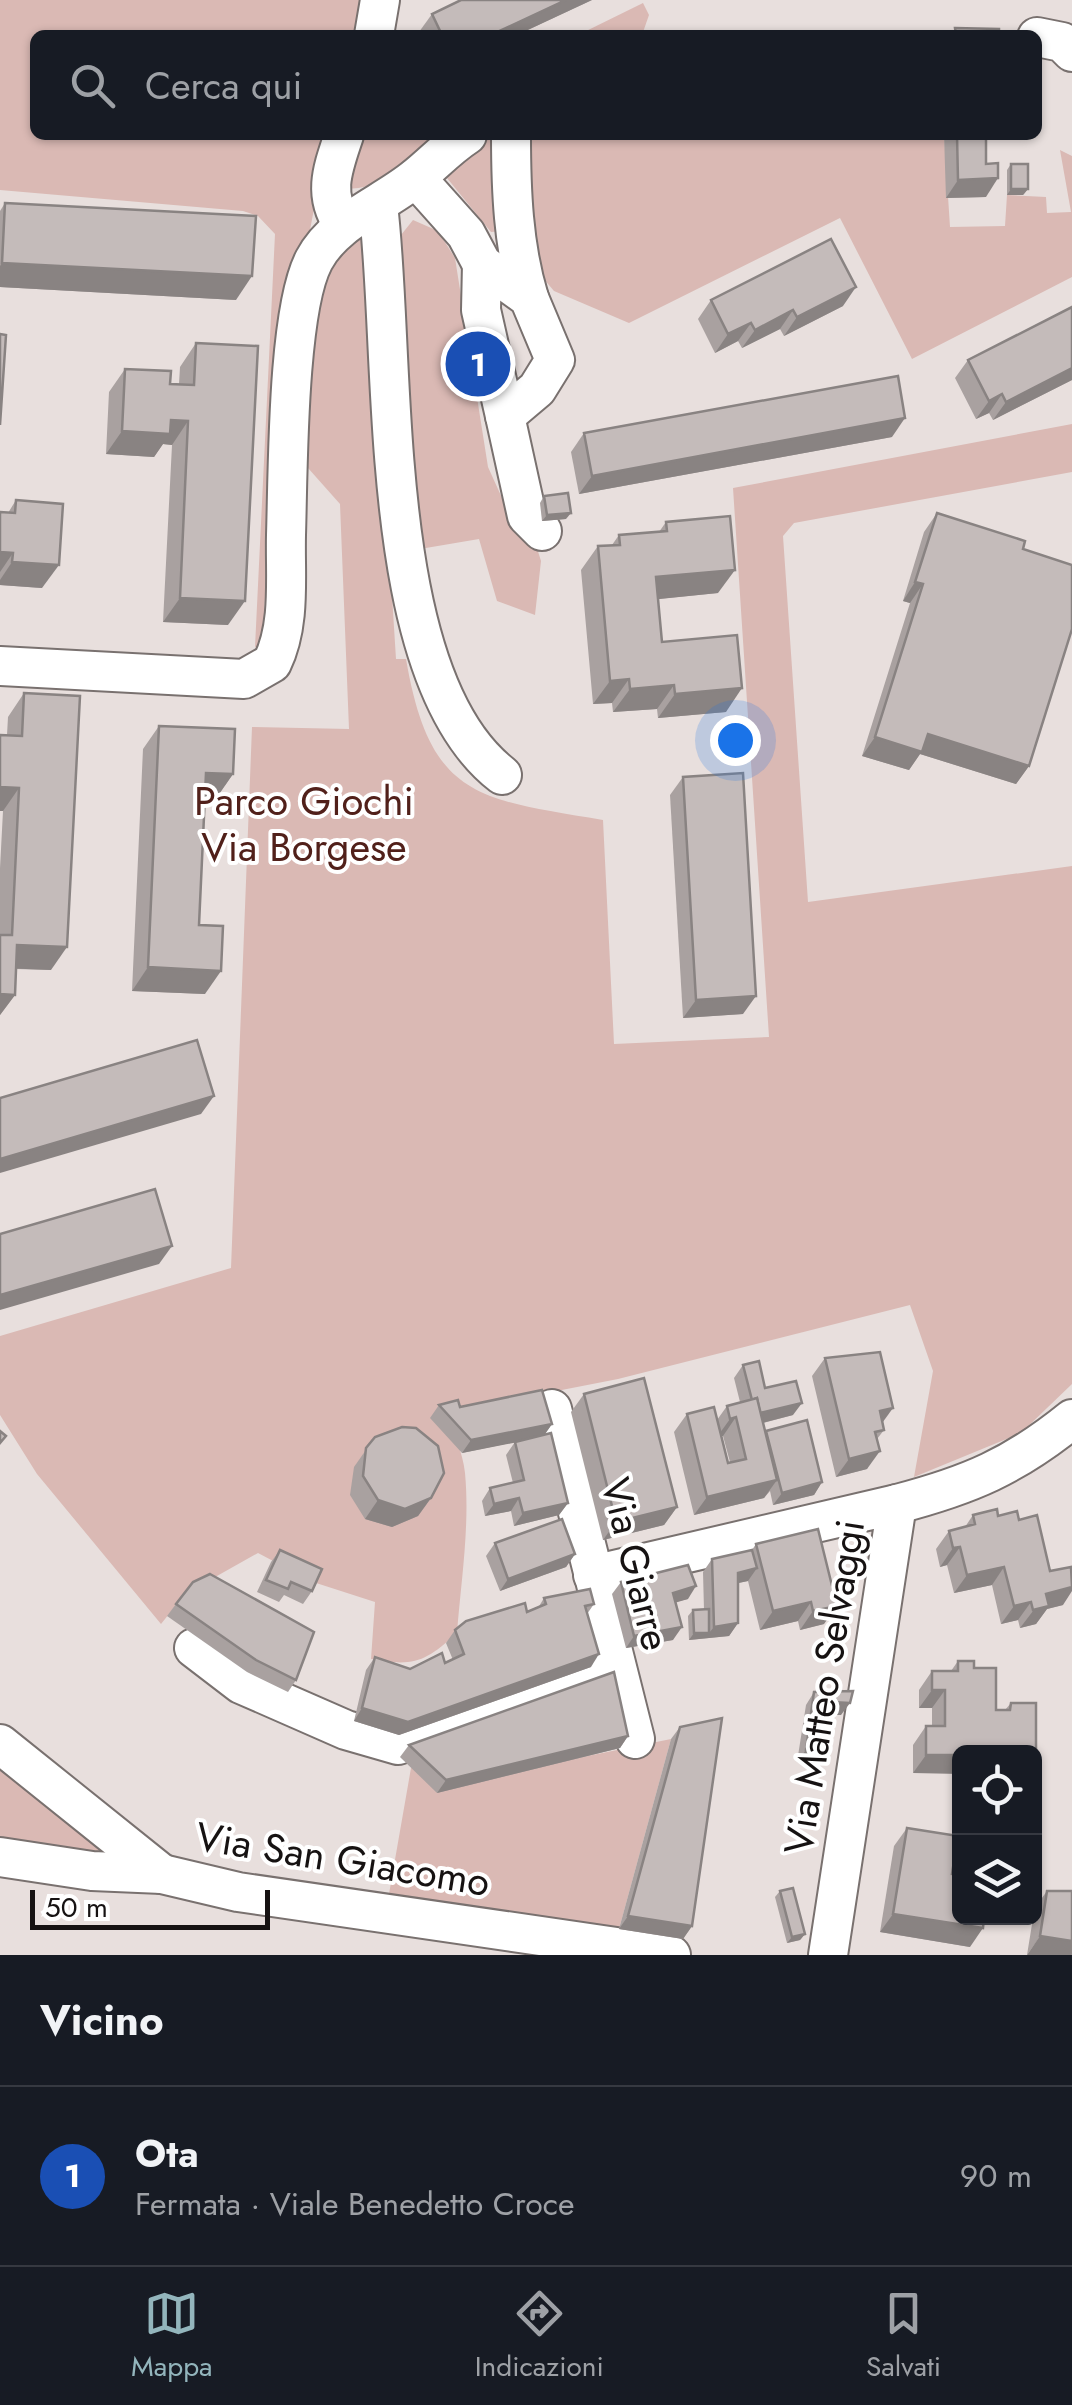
<!DOCTYPE html>
<html lang="it">
<head>
<meta charset="utf-8">
<style>
  :root { --surface:#171b24; --page:#242831; --text:#f1f3f6; --muted:#9ea1a6; --line:#363941; --accent:#93b5bc }
  body { margin:0; font-family:Jost,sans-serif; background:var(--page); color:var(--text) }
  .controls { position:absolute; right:30px; bottom:30px; display:grid; overflow:hidden; border-radius:15px; box-shadow:0 2px 8px #0004 }
  .controls button { width:90px; height:90px; display:grid; place-items:center; padding:0; border:0; border-bottom:2px solid var(--line); background:var(--surface); color:var(--text); font:50px sans-serif }
  .scale { position:absolute; left:30px; bottom:25px; width:240px; box-sizing:border-box; padding-left:10px; border:5px solid #161212; border-top:0; font-size:28px; line-height:35px; white-space:nowrap; color:#161212; -webkit-text-stroke:8px #fff; paint-order:stroke }
  .you { position:absolute; left:735px; top:740px; width:35px; height:35px; margin:-25px; border:8px solid #fff; border-radius:50%; background:#1a73e8; box-shadow:0 0 0 15px #1a73e833 }
  .badge { display:grid; place-items:center; width:65px; height:65px; border-radius:50%; background:var(--accent); color:#fff; font-size:32px; font-weight:700 }
  .pin { position:absolute; translate:-50% -50%; border:5px solid #fff; box-shadow:0 2px 10px #0006 }
  .list { margin:0; padding:0; list-style:none }
  h2 { display:flex; justify-content:space-between; align-items:center; height:130px; margin:0; padding:0 40px; font-size:42px }
  h2 small { font-size:32px; font-weight:400; color:var(--muted) }
  .list li { display:grid; grid-template-columns:65px 1fr auto; gap:30px; align-items:center; box-sizing:border-box; height:180px; padding:0 40px; border-top:2px solid var(--line) }
  .list b { display:block; font-size:38px; white-space:nowrap }
  .list p { margin:0; font-size:32px; white-space:nowrap; color:var(--muted) }
  .list em { font-size:32px; font-style:normal; color:var(--muted) }
  .icon { flex:none; width:55px; height:55px; fill:none; stroke:currentColor; stroke-width:2; stroke-linecap:round; stroke-linejoin:round }
  .map { position:relative; flex:none; width:1072px; height:1955px; overflow:hidden }
  .search { position:absolute; background:var(--surface); box-shadow:0 2px 8px #0004; left:30px; right:30px; top:30px; height:110px; display:flex; align-items:center; gap:25px; box-sizing:border-box; padding:0 35px; border-radius:15px; color:var(--muted); font-size:38px }
  .sheet { height:310px; background:var(--surface) }
  nav { display:flex; justify-content:space-around; align-items:center; box-sizing:border-box; height:140px; border-top:2px solid var(--line); background:var(--surface); font-size:28px; color:var(--muted) }
  nav a { display:grid; justify-items:center; gap:5px }
  nav .on { color:var(--accent) }
  .map>svg:first-child { display:block }
  .green { fill:#dab9b4 }
  .lines { fill:none; stroke-linecap:round; stroke-linejoin:round }
  .street-casing { stroke:#79716f; stroke-width:42 }
  .street { stroke:#fff; stroke-width:38 }
  .wall { fill:#a9a1a0; fill-rule:evenodd }
  .shaded-wall { fill:#898382 }
  .building { fill:#c4bbba; stroke:#898382; stroke-width:2.5 }
  .labels { text-anchor:middle; dominant-baseline:central; stroke-width:8; stroke-linejoin:round; paint-order:stroke }
  .park-label { font-size:40px; fill:#51201a; stroke:#fff }
  .street-label { font-size:40px; fill:#161212; stroke:#fff }
</style>
</head>
<body>
<div class="map">
<svg width="1072" height="1955" viewBox="0 0 1072 1955">
  <rect width="100%" height="100%" fill="#e8dfdd"/>
  <g class="green">
    <polygon points="0,0 368,0 362,35 35,35 35,135 332,135 321,172 277,404 262,646 255,647 275,234 258,216 243,211 0,190"/>
    <polygon points="643,3 649,15 642,35 578,35"/>
    <path d="M356,135H443C418,153 380,193 347,188Z"/>
    <polygon points="486,135 501,135 505,231 491,232 447,178 446,170"/>
    <polygon points="520,135 944,135 950,227 1005,226 1007,195 1046,197 1047,213 1071,212 1060,150 1072,156 1072,277 912,359 840,218 629,323 554,291 537,271"/>
    <polygon points="413,220 438,231 455,258 488,467 507,509 536,545 541,561 535,615 497,601 479,539 420,549 411,478 397,240"/>
    <path d="M360,236L370,246L396,659H406C430,798 477,799 603,820L614,1044L769,1037L733,488L1072,424V472L794,523L783,536L808,902L1072,866V1384L1021,1433L914,1477L933,1371L910,1305L618,1379L449,1412C453,1434 463,1452 465,1473C470,1526 461,1581 457,1633C425,1662 414,1667 371,1659L375,1602L313,1582L258,1553L185,1594L161,1624L37,1474L0,1415V1336L231,1268L252,727L349,729L340,504L300,459L312,310L328,264Z"/>
    <polygon points="671,1739 619,1929 389,1894 411,1768 568,1760"/>
    <polygon points="0,1765 110,1857 0,1843"/>
  </g>
  <g class="lines">
    <g class="street-casing">
      <g id="street">
        <polyline points="374,35 380,0"/>
        <polyline points="1037,37 1062,42 1072,52"/>
        <path d="M511,135C511,189 513,246 529,298"/>
        <polyline points="416,178 466,234 482,264 529,298 555,360 537,389 505,416"/>
        <path d="M378,205C397,357 374,676 502,775"/>
        <path d="M343,225C322,194 333,168 344,135"/>
        <polyline points="482,264 481,310 505,416 527,516 542,531"/>
        <path d="M0,666L244,679L272,663C291,624 285,577 286,535C288,473 287,311 314,260C335,221 380,206 414,179C432,165 447,148 467,135"/>
        <polyline points="552,1409 635,1739"/>
        <path d="M897,1504C970,1485 1014,1466 1072,1419"/>
        <polyline points="593,1575 897,1504 828,1955"/>
        <polyline points="194,1648 241,1684 346,1730 398,1745 615,1668"/>
        <polyline points="0,1744 162,1874"/>
        <polyline points="0,1857 92,1871 162,1874 238,1892 671,1955"/>
      </g>
    </g>
    <use href="#street" class="street"/>
  </g>
  <g class="wall">
    <polygon points="592,0 517,35 420,35 419,32 432,14"/>
    <polygon points="944,135 986,135 986,197 946,198"/>
    <polygon points="1011,164 1028,189 1023,195 1007,195 1007,170"/>
    <polygon points="5,203 236,300 0,287 0,211"/>
    <polygon points="711,300 843,306 784,336 780,329 742,348 738,341 715,353 698,319"/>
    <polygon points="196,343 228,625 163,622 172,445 163,444 154,457 106,454 109,392 125,369 170,384 179,384 180,367"/>
    <polygon points="968,360 1072,380 993,420 989,413 976,419 955,378"/>
    <polygon points="584,433 892,437 579,494 571,452"/>
    <polygon points="544,496 566,519 542,521 540,503"/>
    <polygon points="16,500 42,588 0,585 0,512 8,513"/>
    <polygon points="937,513 1023,549 1029,766 1016,784 920,754 909,770 862,756 910,603 903,601 924,532"/>
    <polygon points="666,522 718,593 658,599 662,642 726,712 658,718 657,709 613,712 612,703 593,704 581,570 598,546 612,545 619,535 659,532"/>
    <polygon points="24,693 51,970 16,969 15,995 0,1015 0,868 3,811 0,811 0,735 7,735 8,717"/>
    <polygon points="159,726 233,774 217,797 205,797 199,925 205,994 132,991 143,749"/>
    <polygon points="683,777 743,1014 683,1018 670,795"/>
    <polygon points="825,1358 882,1423 884,1430 877,1439 867,1469 836,1477 812,1376"/>
    <path d="M743,1365L793,1415L763,1423L765,1433L822,1482L814,1495L773,1505L770,1491L764,1498L694,1515L674,1432L687,1414L717,1420L727,1406L740,1402L734,1378ZM721,1436H723L730,1462L728,1463Z"/>
    <polygon points="584,1394 677,1507 664,1525 603,1540 571,1412"/>
    <polygon points="439,1405 460,1407 552,1424 544,1435 568,1503 559,1515 514,1526 511,1511 485,1516 482,1501 490,1488 513,1483 506,1455 515,1442 462,1453 430,1418"/>
    <polygon points="375,1437 431,1498 418,1516 392,1527 365,1519 350,1495 354,1467"/>
    <polygon points="973,1515 998,1516 1019,1520 1050,1571 1063,1605 1047,1609 1036,1624 1020,1628 1018,1620 1001,1624 992,1585 954,1593 947,1565 940,1567 936,1549 949,1531 965,1527"/>
    <polygon points="818,1529 824,1624 800,1630 798,1621 760,1630 748,1581 738,1583 738,1623 729,1636 689,1640 688,1616 693,1610 704,1610 703,1572 712,1559 752,1550 756,1544"/>
    <polygon points="495,1543 575,1554 566,1567 500,1591 486,1556"/>
    <polygon points="280,1550 312,1591 303,1604 284,1595 279,1602 257,1592 271,1562"/>
    <polygon points="621,1582 688,1599 675,1602 673,1640 626,1648 612,1594"/>
    <polygon points="544,1598 594,1604 587,1614 591,1667 399,1735 354,1721 366,1670 375,1657 410,1669 445,1663 453,1660 446,1643 455,1630 527,1612 538,1608"/>
    <polygon points="176,1604 296,1680 288,1692 247,1672 167,1616"/>
    <polygon points="958,1661 974,1668 996,1710 1005,1710 1011,1703 1036,1703 913,1773 913,1745 926,1726 932,1726 932,1708 919,1708 919,1690 932,1671 951,1671"/>
    <polygon points="814,1692 841,1715 830,1715 826,1750 817,1763 797,1762 806,1705"/>
    <polygon points="680,1727 692,1926 683,1939 619,1929 671,1739"/>
    <polygon points="628,1736 620,1748 437,1793 400,1757 409,1745"/>
    <polygon points="907,1828 952,1874 970,1947 880,1932 894,1846"/>
    <polygon points="780,1891 805,1934 800,1940 787,1943 775,1897"/>
    <polygon points="1047,1891 1072,1891 1027,1955 1033,1918 1034,1918 1034,1909"/>
  </g>
  <g class="shaded-wall">
    <polygon points="566,0 592,0 517,35 491,35"/>
    <polygon points="998,178 986,197 946,198 958,180"/>
    <polygon points="1011,189 1028,189 1023,195 1007,195"/>
    <polygon points="2,263 252,276 236,300 0,287 0,266"/>
    <polygon points="856,287 843,306 784,336 797,317"/>
    <polygon points="793,310 780,329 742,348 755,330"/>
    <polygon points="751,323 738,341 715,353 728,334"/>
    <polygon points="1072,368 1072,380 993,420 1006,402"/>
    <polygon points="1002,394 989,413 976,419 989,401"/>
    <polygon points="905,418 892,437 579,494 592,476"/>
    <polygon points="171,420 188,421 172,445 163,444 154,457 106,454 122,431"/>
    <polygon points="571,513 566,519 542,521 547,515"/>
    <polygon points="0,552 13,553 0,572"/>
    <polygon points="12,562 59,565 42,588 0,585 0,580"/>
    <polygon points="735,570 718,593 640,601 656,577"/>
    <polygon points="915,582 923,584 910,603 903,601"/>
    <polygon points="180,598 245,601 228,625 163,622"/>
    <polygon points="629,679 612,703 593,704 610,681"/>
    <polygon points="674,685 657,709 613,712 630,689"/>
    <polygon points="742,688 726,712 658,718 675,694"/>
    <polygon points="928,734 1029,766 1016,784 920,754 909,770 862,756 875,737"/>
    <polygon points="206,773 233,774 217,797 190,796"/>
    <polygon points="0,787 19,788 3,811 0,811"/>
    <polygon points="17,945 67,947 51,970 1,968"/>
    <polygon points="148,967 221,971 205,994 132,991"/>
    <polygon points="0,994 15,995 0,1015"/>
    <polygon points="756,996 743,1014 683,1018 696,1000"/>
    <polygon points="214,1096 201,1114 0,1173 0,1159"/>
    <polygon points="172,1246 159,1264 0,1310 0,1295"/>
    <polygon points="802,1403 793,1415 746,1427 755,1415"/>
    <polygon points="893,1408 880,1426 880,1411"/>
    <polygon points="736,1417 723,1436 717,1437 730,1419"/>
    <polygon points="552,1424 543,1437 462,1453 471,1440"/>
    <polygon points="880,1451 867,1469 836,1477 849,1459"/>
    <polygon points="777,1480 764,1498 694,1515 707,1497"/>
    <polygon points="822,1482 814,1495 773,1505 782,1493"/>
    <polygon points="431,1498 418,1516 392,1527 365,1519 378,1500"/>
    <polygon points="519,1498 511,1511 485,1516 494,1504"/>
    <polygon points="568,1503 559,1515 514,1526 523,1513"/>
    <polygon points="677,1507 664,1525 603,1540 616,1522"/>
    <polygon points="960,1547 947,1565 940,1567 953,1548"/>
    <polygon points="575,1554 566,1567 500,1591 508,1579"/>
    <polygon points="1004,1567 992,1585 954,1593 967,1575"/>
    <polygon points="757,1568 748,1581 729,1585 738,1573"/>
    <polygon points="696,1586 688,1599 664,1606 673,1593"/>
    <polygon points="1072,1587 1072,1591 1063,1605 1047,1609 1036,1624 1020,1628 1046,1594"/>
    <polygon points="811,1602 798,1621 760,1630 773,1611"/>
    <polygon points="1031,1602 1018,1620 1001,1624 1014,1606"/>
    <polygon points="837,1606 824,1624 800,1630 813,1611"/>
    <polygon points="738,1623 729,1636 689,1640 694,1633 709,1633 714,1627"/>
    <polygon points="682,1627 673,1640 626,1648 634,1636"/>
    <polygon points="599,1654 591,1667 399,1735 354,1721 362,1708"/>
    <polygon points="932,1690 945,1690 932,1708 919,1708"/>
    <polygon points="832,1702 850,1703 841,1715 823,1715"/>
    <polygon points="628,1736 620,1748 437,1793 446,1780"/>
    <polygon points="806,1750 826,1750 817,1763 797,1762"/>
    <polygon points="926,1755 960,1755 960,1774 913,1773"/>
    <polygon points="893,1914 983,1928 970,1947 880,1932"/>
    <polygon points="628,1916 692,1926 683,1939 619,1929"/>
    <polygon points="805,1934 800,1940 787,1943 792,1937"/>
    <polygon points="1040,1936 1072,1941 1072,1955 1027,1955"/>
  </g>
  <g class="building">
    <polygon points="461,0 566,0 491,35 442,35 432,14"/>
    <polygon points="955,28 999,29 999,35 956,35"/>
    <polygon points="957,135 986,135 986,164 998,163 998,178 958,180"/>
    <rect x="1011" y="164" width="17" height="25"/>
    <polygon points="5,203 256,216 252,276 2,263"/>
    <polygon points="831,239 856,287 797,317 793,310 755,330 751,323 728,334 711,300"/>
    <polygon points="1072,307 1072,368 1006,402 1002,394 989,401 968,360"/>
    <polygon points="0,334 6,335 0,425"/>
    <polygon points="196,343 258,346 245,601 180,598 188,421 171,420 170,434 122,431 125,369 171,371 170,384 194,385"/>
    <polygon points="898,376 905,418 592,476 584,433"/>
    <polygon points="568,493 571,513 547,515 544,496"/>
    <polygon points="16,500 63,504 59,565 12,562 13,553 0,552 0,512 15,513"/>
    <polygon points="937,513 1025,541 1023,549 1072,565 1072,629 1029,766 928,734 922,752 875,737 923,584 915,582"/>
    <polygon points="730,516 735,570 656,577 662,642 737,635 742,688 675,694 674,685 630,689 629,679 610,681 598,546 620,545 619,535 667,531 666,522"/>
    <polygon points="24,693 80,696 67,947 17,945 15,995 0,994 0,935 12,935 19,788 0,787 0,735 22,736"/>
    <polygon points="159,726 235,729 233,774 206,773 199,925 223,926 221,971 148,967"/>
    <polygon points="743,773 756,996 696,1000 683,777"/>
    <polygon points="197,1040 214,1096 0,1159 0,1098"/>
    <polygon points="155,1189 172,1246 0,1295 0,1234"/>
    <polygon points="880,1352 893,1408 880,1411 884,1430 875,1432 880,1451 849,1459 825,1358"/>
    <polygon points="759,1361 765,1388 796,1381 802,1403 760,1413 757,1398 752,1400 743,1365"/>
    <polygon points="644,1378 677,1507 616,1522 584,1394"/>
    <polygon points="542,1390 552,1424 471,1440 439,1405 458,1400 460,1407"/>
    <polygon points="757,1398 777,1480 707,1497 687,1414 714,1407 728,1463 746,1459 736,1417 730,1419 727,1406"/>
    <polygon points="807,1420 822,1482 782,1493 766,1431"/>
    <polygon points="402,1427 416,1428 438,1446 444,1473 431,1498 405,1509 378,1500 363,1476 366,1448 375,1437"/>
    <polygon points="0,1431 6,1436 0,1443"/>
    <polygon points="551,1433 568,1503 523,1513 519,1498 494,1504 490,1488 524,1480 515,1442"/>
    <polygon points="997,1509 998,1516 1017,1511 1019,1520 1037,1515 1050,1571 1071,1567 1072,1587 1046,1594 1049,1606 1033,1610 1031,1602 1014,1606 1004,1567 967,1575 960,1547 953,1548 949,1531 975,1524 973,1515"/>
    <polygon points="562,1519 575,1554 508,1579 495,1543"/>
    <polygon points="818,1529 837,1606 813,1611 811,1602 773,1611 756,1544"/>
    <polygon points="280,1550 322,1569 312,1591 291,1582 288,1589 266,1580"/>
    <polygon points="752,1550 757,1568 738,1573 738,1623 714,1627 712,1559"/>
    <polygon points="688,1565 696,1586 673,1593 682,1627 634,1636 621,1582"/>
    <polygon points="210,1574 314,1632 296,1680 256,1660 176,1604 193,1582"/>
    <polygon points="590,1589 594,1604 585,1606 599,1654 408,1722 362,1708 375,1657 410,1669 442,1653 445,1663 464,1654 455,1630 466,1621 525,1603 527,1612 546,1604 544,1598"/>
    <polygon points="709,1609 709,1633 694,1633 693,1610"/>
    <polygon points="958,1661 974,1661 974,1668 996,1668 996,1710 1010,1710 1011,1703 1036,1703 1036,1756 1034,1752 960,1752 960,1755 926,1755 926,1726 945,1726 945,1690 932,1690 932,1671 958,1671"/>
    <polygon points="614,1672 628,1736 446,1780 409,1745"/>
    <polygon points="853,1691 850,1703 832,1702 826,1750 806,1750 814,1692"/>
    <polygon points="722,1718 692,1926 628,1916 680,1727"/>
    <polygon points="907,1828 958,1836 952,1874 960,1875 960,1918 984,1918 983,1928 893,1914"/>
    <polygon points="793,1888 805,1934 792,1937 780,1891"/>
    <polygon points="1047,1891 1072,1891 1072,1941 1040,1936"/>
  </g>
  <g class="labels">
    <g class="park-label">
      <text x="304" y="801">Parco Giochi<tspan x="304" dy="46">Via Borgese</tspan></text>
    </g>
    <g class="street-label">
      <text transform="translate(636 1564) rotate(76)">Via Giarre</text>
      <text transform="translate(824 1687) rotate(-81)">Via Matteo Selvaggi</text>
      <text transform="translate(343 1859) rotate(9)">Via San Giacomo</text>
    </g>
  </g>
</svg>
<div class="controls">
<button><svg class="icon" aria-label="locate" viewBox="0 0 24 24"><circle cx="12" cy="12" r="6"/><path d="M12 2v4M12 18v4M2 12h4M18 12h4"/></svg></button>
<button><svg class="icon" aria-label="layers" viewBox="0 0 24 24"><path d="M12 4l9 5-9 5-9-5zM3 14l9 5 9-5"/></svg></button>
</div>
<div class="scale">50 m</div>
<div class="you"></div>
<div class="pin badge" style="left:478px;top:364px;background:#1a4fb4">1</div>
<div class="search"><svg class="icon" aria-label="search" viewBox="0 0 24 24"><circle cx="10" cy="10" r="6"/><path d="M15 15l6 6"/></svg>Cerca qui</div>
</div>
<section class="sheet">
<h2>Vicino<small></small></h2>
<ul class="list">
<li><span class="badge" style="background:#1a4fb4">1</span><div><b>Ota</b><p>Fermata · Viale Benedetto Croce</p></div><em>90 m</em></li>
</ul>
</section>
<nav>
<a class="on"><svg class="icon" aria-label="map" viewBox="0 0 24 24"><path d="M3 6l6-2 6 2 6-2v14l-6 2-6-2-6 2zM9 4v14M15 6v14"/></svg>Mappa</a>
<a><svg class="icon" aria-label="directions" viewBox="0 0 24 24"><path d="M12 3l9 9-9 9-9-9zM9 14v-3h6M13 9l2 2-2 2"/></svg>Indicazioni</a>
<a><svg class="icon" aria-label="saved" viewBox="0 0 24 24"><path d="M7 4h10v16l-5-4-5 4z"/></svg>Salvati</a>
</nav>
</body>
</html>
